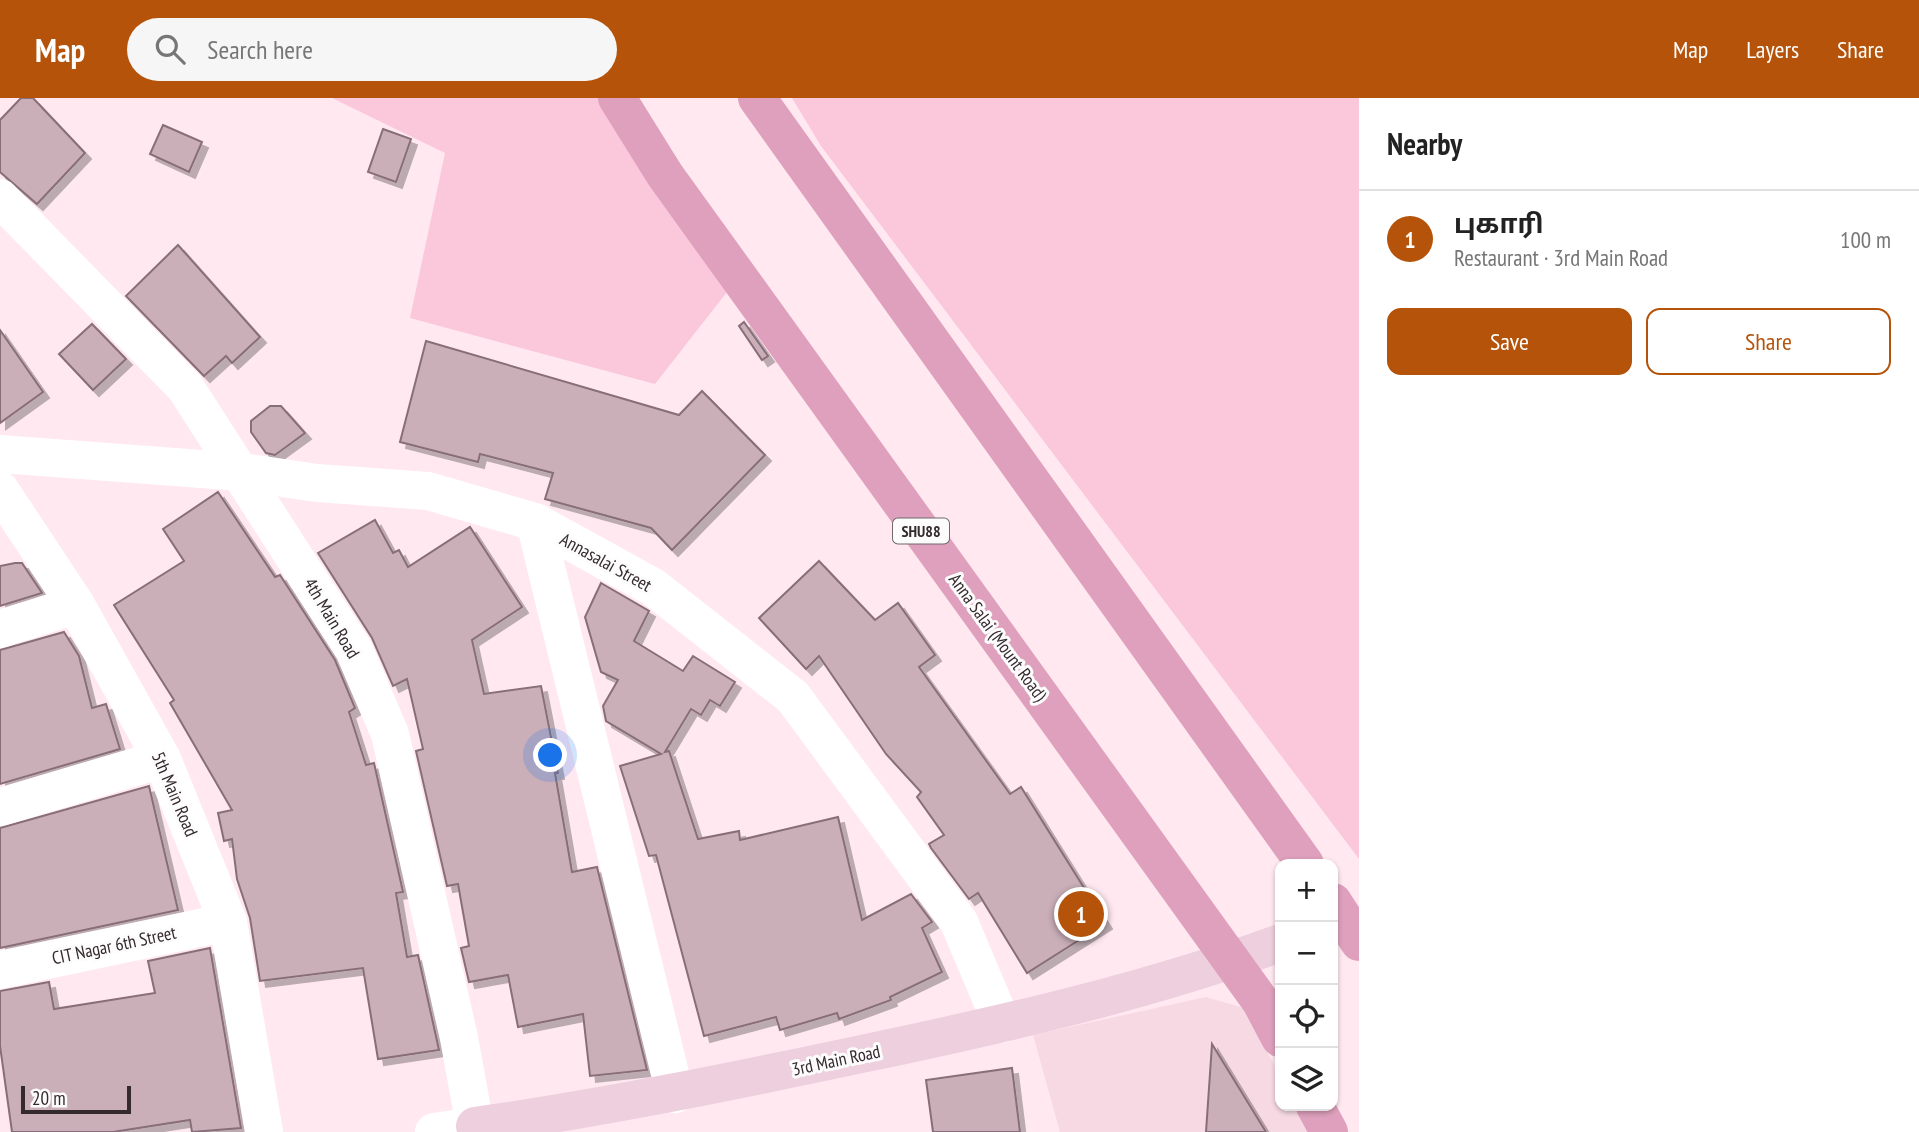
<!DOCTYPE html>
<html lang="en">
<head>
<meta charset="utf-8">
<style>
  :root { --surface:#fff; --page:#f6f6f6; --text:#222; --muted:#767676; --line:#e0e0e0; --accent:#b45309 }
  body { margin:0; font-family:"PT Sans Narrow","Noto Sans Tamil",sans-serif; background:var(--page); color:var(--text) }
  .controls { position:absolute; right:21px; bottom:21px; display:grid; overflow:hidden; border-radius:14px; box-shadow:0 2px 5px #0004 }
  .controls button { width:63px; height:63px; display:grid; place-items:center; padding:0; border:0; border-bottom:2px solid var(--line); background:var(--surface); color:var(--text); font:35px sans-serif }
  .scale { position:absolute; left:21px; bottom:18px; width:110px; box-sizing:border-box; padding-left:7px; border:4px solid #34292e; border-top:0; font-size:19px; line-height:24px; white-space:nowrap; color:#34292e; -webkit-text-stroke:5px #fcfcfc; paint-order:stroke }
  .you { position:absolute; left:551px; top:658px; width:24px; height:24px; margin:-18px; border:5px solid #fff; border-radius:50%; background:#1a73e8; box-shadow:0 0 0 10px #1a73e833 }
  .badge { display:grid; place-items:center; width:46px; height:46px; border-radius:50%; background:var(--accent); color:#fff; font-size:23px; font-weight:700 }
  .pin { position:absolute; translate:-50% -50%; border:4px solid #fff; box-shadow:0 2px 7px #0006 }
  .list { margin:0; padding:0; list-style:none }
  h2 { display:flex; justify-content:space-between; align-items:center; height:91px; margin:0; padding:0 28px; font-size:30px }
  h2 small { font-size:23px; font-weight:400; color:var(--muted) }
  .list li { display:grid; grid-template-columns:46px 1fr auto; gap:21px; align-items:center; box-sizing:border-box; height:98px; padding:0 28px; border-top:2px solid var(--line) }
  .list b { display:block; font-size:26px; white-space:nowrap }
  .list p { margin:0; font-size:23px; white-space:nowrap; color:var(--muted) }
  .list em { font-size:23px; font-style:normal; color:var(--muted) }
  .actions { display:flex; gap:14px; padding:21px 28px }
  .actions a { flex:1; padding:16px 0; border:2px solid var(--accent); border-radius:14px; text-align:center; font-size:24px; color:var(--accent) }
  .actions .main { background:var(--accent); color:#fff }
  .icon { flex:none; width:38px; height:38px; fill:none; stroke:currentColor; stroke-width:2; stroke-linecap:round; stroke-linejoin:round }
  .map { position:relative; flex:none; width:1359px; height:1034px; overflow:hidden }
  header { display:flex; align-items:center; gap:42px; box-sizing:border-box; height:98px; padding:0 35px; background:var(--accent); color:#fff }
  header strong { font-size:33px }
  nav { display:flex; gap:38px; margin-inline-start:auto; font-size:24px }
  .search { width:490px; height:63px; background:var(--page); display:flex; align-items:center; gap:18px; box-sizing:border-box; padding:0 24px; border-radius:38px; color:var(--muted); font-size:26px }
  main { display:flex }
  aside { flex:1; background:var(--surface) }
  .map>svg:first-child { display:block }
  .built { fill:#f7d9e4 }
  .green { fill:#fbc7db }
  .building { fill:#caafb9; stroke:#886e78; stroke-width:2; filter:url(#shadow) }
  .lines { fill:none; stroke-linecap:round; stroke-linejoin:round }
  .minor { stroke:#fff; stroke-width:38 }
  .tertiary { stroke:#fff; stroke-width:38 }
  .secondary { stroke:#eecfdd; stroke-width:38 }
  .primary { stroke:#dea0bc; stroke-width:38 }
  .labels { text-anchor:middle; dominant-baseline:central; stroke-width:6; stroke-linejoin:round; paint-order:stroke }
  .shield { fill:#fcfcfc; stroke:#70686c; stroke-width:2 }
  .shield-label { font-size:16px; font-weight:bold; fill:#34292e }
  .street-label { font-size:18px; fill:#34292e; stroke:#fcfcfc }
</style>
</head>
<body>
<header>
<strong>Map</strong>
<div class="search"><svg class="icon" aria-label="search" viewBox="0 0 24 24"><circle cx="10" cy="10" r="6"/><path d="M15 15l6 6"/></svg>Search here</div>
<nav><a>Map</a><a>Layers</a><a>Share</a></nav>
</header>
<main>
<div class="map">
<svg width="1359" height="1034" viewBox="0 0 1359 1034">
  <defs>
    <filter id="shadow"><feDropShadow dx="6" dy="6" stdDeviation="0" flood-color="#0004"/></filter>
  </defs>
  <rect width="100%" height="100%" fill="#ffe8f0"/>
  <polygon class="built" points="1206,899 1244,910 1280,978 1280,1008 1296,1008 1311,1034 1060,1034 1033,937"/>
  <g class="green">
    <polygon points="332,0 600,0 727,194 655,286 410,220 445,55"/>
    <polygon points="792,0 1359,0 1359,761 821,48"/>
  </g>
  <g class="building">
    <polygon points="21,0 33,0 85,55 37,106 0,74 0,22"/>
    <polygon points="163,27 202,44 189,74 150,56"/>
    <polygon points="383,31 411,41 396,84 368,74"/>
    <polygon points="178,147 260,239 232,265 226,258 204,278 126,198"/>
    <polygon points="744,224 768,258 762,262 739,228"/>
    <polygon points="92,226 126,261 93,292 59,256"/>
    <polygon points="0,232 43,294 0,325"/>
    <polygon points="426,243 679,317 702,293 765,357 672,452 651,430 545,401 553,375 480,356 478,364 400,344"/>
    <polygon points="270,308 281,308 305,335 275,357 266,355 251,334 251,323"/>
    <polygon points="218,394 275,479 280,477 335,562 355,610 349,614 366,667 374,665 403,794 396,795 407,859 418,857 439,952 378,961 363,870 260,883 250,820 237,781 232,741 224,743 218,715 232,712 170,605 174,602 114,507 184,463 163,431"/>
    <polygon points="375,422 393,455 399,452 408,469 470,429 522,509 472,542 484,596 541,588 558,675 555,675 572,774 597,769 647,972 590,978 583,916 518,929 508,877 469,884 461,850 469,848 458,786 447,788 416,653 423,651 407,581 393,588 372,540 318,455"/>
    <polygon points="819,463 875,522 898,505 935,557 919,569 1010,696 1021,689 1106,825 1027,875 978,795 969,801 931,750 929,746 944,737 917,699 921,694 886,656 819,558 806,571 759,520"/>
    <polygon points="15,465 22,465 42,495 0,508 0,468"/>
    <polygon points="601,485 649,513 634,543 683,573 693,558 735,584 720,608 710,602 701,617 691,611 665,654 669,653 698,741 739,733 740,742 838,719 862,822 911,796 932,824 922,830 942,874 890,899 891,902 839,921 837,915 780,932 776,919 704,938 656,757 649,758 620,668 661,656 606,623 603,608 618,582 601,574 585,519"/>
    <polygon points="64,534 79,558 92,610 106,606 120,651 0,686 0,552"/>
    <polygon points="149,688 178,812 0,850 0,730"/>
    <polygon points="210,850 241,1030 192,1034 190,1022 113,1034 12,1034 0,948 0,893 49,884 54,911 155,895 148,863"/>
    <polygon points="1212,946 1266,1034 1206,1034"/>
    <polygon points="1012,970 1020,1034 933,1034 926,982"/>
  </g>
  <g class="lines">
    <g class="minor">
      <polyline points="0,100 185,289 354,552 390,636 459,940 475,1028"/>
      <polyline points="535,424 675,996"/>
      <polyline points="0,531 76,507"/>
      <polyline points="0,709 162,661"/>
      <polyline points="0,872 228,824"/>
    </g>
    <g class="tertiary">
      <polyline points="0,356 242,374 317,385 428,393 535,424 653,489 793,599 959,824 1002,926"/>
      <polyline points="0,392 76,507 162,661 228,824 264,1034"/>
      <polyline points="434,1034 475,1028"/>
    </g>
    <path class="secondary" d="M477,1034L475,1028C608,1009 739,982 871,954C1009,925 1148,893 1280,845"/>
    <g class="primary">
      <polyline points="617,0 665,77 1261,904 1280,940"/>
      <polyline points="757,0 1305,766"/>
      <polyline points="1333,804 1359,844"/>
      <polyline points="1315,1008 1329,1034"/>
    </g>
  </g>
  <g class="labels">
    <rect class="shield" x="893" y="420.5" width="56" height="25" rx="5"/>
    <g class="shield-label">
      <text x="921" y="433">SHU88</text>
    </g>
    <g class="street-label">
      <text transform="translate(606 464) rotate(29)">Annasalai Street</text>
      <text transform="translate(332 520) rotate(59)">4th Main Road</text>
      <text transform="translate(998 539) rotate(54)">Anna Salai (Mount Road)</text>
      <text transform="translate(175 696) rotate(67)">5th Main Road</text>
      <text transform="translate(114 847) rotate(-12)">CIT Nagar 6th Street</text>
      <text transform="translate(836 962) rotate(-12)">3rd Main Road</text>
    </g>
  </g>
</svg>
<div class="controls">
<button>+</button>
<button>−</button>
<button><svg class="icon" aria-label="locate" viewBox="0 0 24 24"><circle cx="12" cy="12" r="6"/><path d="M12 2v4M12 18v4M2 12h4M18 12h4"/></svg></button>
<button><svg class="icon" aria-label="layers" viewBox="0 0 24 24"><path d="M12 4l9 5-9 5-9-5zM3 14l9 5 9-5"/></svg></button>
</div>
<div class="scale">20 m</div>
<div class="you"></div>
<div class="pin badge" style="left:1081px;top:816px">1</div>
</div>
<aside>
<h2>Nearby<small></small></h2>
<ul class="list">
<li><span class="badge">1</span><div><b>புகாரி</b><p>Restaurant · 3rd Main Road</p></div><em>100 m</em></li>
</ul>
<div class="actions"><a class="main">Save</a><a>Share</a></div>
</aside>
</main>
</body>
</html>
